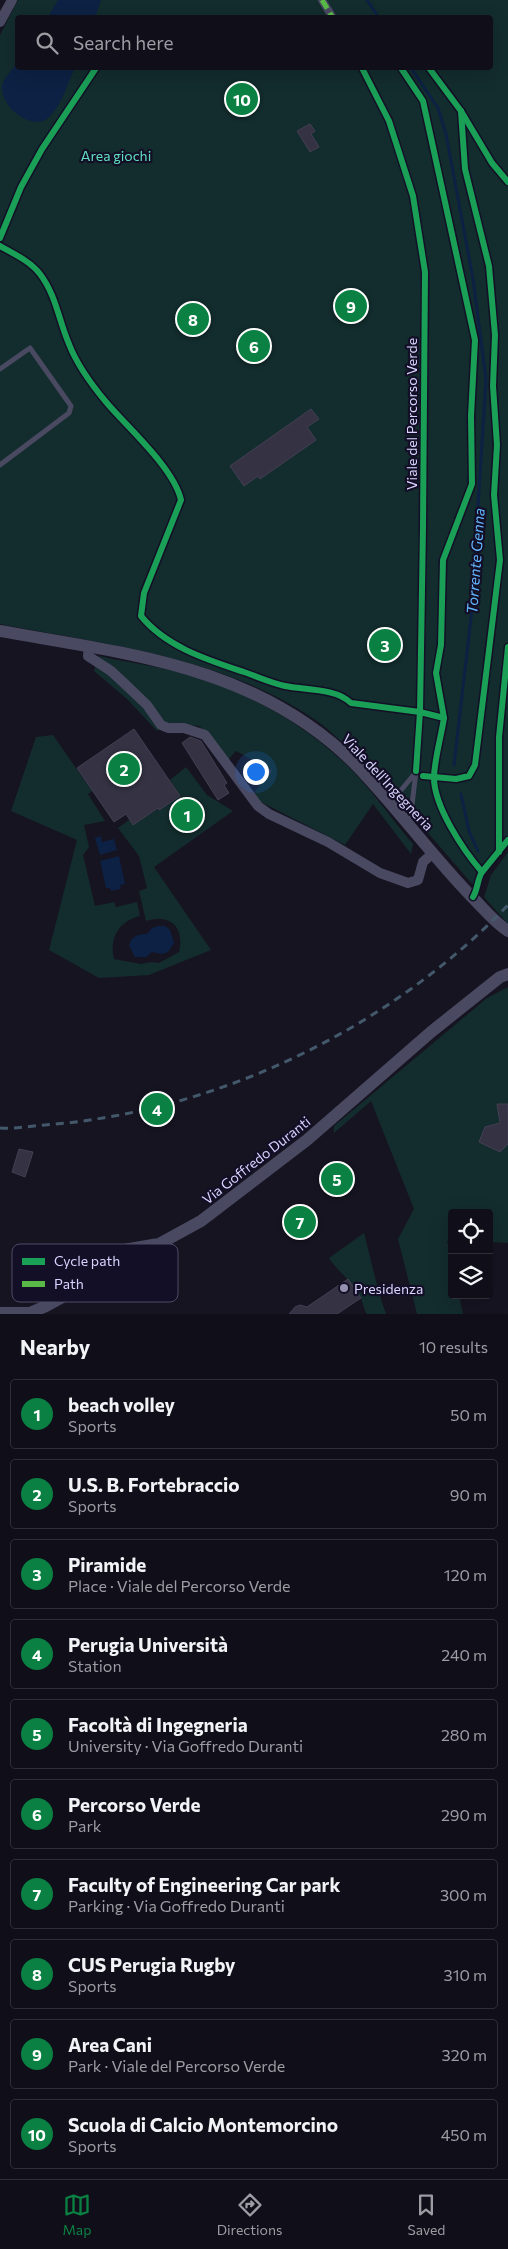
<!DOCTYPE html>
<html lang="en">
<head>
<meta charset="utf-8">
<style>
  :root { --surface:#100f19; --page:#191822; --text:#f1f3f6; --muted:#9c9ca2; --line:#302f38; --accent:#0b8043 }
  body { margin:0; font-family:Commissioner,sans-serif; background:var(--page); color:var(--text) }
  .controls { position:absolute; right:15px; bottom:15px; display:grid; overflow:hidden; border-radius:5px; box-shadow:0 5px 20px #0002 }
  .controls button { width:45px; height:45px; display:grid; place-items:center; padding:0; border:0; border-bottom:1px solid var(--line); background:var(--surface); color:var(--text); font:25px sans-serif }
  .you { position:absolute; left:255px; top:771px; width:18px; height:18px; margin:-12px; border:4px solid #fff; border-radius:50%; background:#1a73e8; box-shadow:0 0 0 8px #1a73e833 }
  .badge { display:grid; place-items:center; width:32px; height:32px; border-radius:50%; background:var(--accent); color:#fff; font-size:16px; font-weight:700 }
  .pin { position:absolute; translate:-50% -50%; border:2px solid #fff; box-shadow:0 1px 5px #0006 }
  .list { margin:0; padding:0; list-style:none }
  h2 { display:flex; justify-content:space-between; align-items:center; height:65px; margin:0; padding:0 20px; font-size:21px }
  h2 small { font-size:16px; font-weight:400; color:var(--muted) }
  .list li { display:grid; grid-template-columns:32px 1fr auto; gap:15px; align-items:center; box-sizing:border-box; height:70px; margin:0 10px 10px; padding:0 10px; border:1px solid var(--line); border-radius:5px }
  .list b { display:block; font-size:19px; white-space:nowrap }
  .list p { margin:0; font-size:16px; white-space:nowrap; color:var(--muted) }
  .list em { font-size:16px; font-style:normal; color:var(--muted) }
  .icon { flex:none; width:28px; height:28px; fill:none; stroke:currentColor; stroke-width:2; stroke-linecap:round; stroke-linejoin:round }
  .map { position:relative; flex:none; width:508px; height:1314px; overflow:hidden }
  .search { position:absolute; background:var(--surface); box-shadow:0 5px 20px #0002; left:15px; right:15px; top:15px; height:55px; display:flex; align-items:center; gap:12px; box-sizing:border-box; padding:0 18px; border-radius:5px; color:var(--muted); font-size:19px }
  .sheet { height:865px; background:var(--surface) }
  nav { display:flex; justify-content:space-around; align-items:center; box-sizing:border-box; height:70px; border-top:1px solid var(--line); background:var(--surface); font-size:14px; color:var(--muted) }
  nav a { display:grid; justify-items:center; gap:2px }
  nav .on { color:var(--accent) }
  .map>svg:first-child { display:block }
  .green { fill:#132c2d; fill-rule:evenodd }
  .water { fill:#0d2144 }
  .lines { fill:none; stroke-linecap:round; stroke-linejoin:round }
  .stream { stroke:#0d2144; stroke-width:3 }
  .building { fill:#343243; stroke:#433f54 }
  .service { stroke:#4a4962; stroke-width:5 }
  .pedestrian { stroke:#4a4962; stroke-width:8 }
  .minor { stroke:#4a4962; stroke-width:10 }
  .tertiary { stroke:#4a4962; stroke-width:12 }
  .rail { stroke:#43596b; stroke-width:3; stroke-dasharray:8 6; stroke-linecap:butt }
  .quiet { stroke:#58b947; stroke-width:5; stroke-dasharray:10 5; stroke-linecap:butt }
  .cycleway-casing { stroke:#130f26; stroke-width:9 }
  .cycleway { stroke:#1a9f57; stroke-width:6 }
  .poi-dot { fill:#9591b1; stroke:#130f26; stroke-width:2 }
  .labels { text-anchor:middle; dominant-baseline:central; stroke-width:4.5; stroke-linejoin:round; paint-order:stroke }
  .park-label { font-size:14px; fill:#5fe0c0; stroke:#130f26 }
  .street-label { font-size:14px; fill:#d9d4ff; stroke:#130f26 }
  .poi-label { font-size:14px; fill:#d9d4ff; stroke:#130f26; text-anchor:start }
  .water-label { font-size:15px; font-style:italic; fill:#62b6ff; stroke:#130f26 }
  .key { fill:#130f26; stroke:#4e4a67; stroke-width:1 }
  .key-label { font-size:14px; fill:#d9d4ff }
</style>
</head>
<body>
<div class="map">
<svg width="508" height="1314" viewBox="0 0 508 1314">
  <rect width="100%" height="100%" fill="#161421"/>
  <g class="green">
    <path d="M18,0H508V844L474,886C436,843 400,798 359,759C346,746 332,732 317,721C225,657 107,645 0,624V35ZM18,18H490V68H18Z"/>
    <path d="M99,656C139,665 181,669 218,684C271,705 322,737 360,779C379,800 395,823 413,844L411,854L373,804L345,845L259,801L254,793L271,770L236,751L229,759L208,734L199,726L167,723L157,731L127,699L94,671Z"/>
    <path d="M53,735L92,791L88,794L105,821L84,825L89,847L83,855L95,906L114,902L116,907L137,902L140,916C119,921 109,938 114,959L141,964L152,962L159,963L179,952C185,926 170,914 146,921L139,891L147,888L139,856L118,828L129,820L133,824L180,796L170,780L186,767L207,795L233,811L154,867L211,950L149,975L99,978L49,950L77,840L11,811L36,737Z"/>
    <polygon points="508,852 508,924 484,897 491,875"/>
    <polygon points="508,987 508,1243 489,1242 489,1213 452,1213 452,1241 447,1241 452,1262 452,1295 459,1295 463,1314 417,1314 398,1239 414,1209 371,1101 334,1133 334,1126 487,998"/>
    <path d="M364,1233L379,1293L386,1314H367C363,1308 363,1302 360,1296C352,1281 338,1272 329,1258Z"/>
  </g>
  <g class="water">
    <polygon points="58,0 101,0 95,17 48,17"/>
    <path d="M17,63L18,68H75C67,84 62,106 48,118C34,131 0,109 2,85C5,77 12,70 17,63Z"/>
    <polygon points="101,836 102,842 114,839 117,850 100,855 95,838"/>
    <polygon points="119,856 125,884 120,885 121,889 111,891 110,888 106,888 100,861"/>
    <path d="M158,926H165L170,930L174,943L168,952L162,954L152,952L146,957H135L129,945C132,936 138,934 147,934L152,928Z"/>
  </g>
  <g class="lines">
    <g class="stream">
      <polyline points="367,0 379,18"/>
      <polyline points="411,68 438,108 446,134 473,279 486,379 471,618 454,765"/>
      <polyline points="461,794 469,831 478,851"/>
    </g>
  </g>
  <g class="building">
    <polygon points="310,124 315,131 311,134 319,147 310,152 297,131"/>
    <polygon points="311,409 319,419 307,427 316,440 260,479 258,476 244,486 230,466"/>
    <polygon points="134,729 180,796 159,810 158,808 133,825 126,814 114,822 77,768"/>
    <polygon points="190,737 201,741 227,783 224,785 229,793 218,800 182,743"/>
    <polygon points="262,764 271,771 264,780 255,773"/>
    <polygon points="497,1104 508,1104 508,1144 500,1152 479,1142 485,1127 500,1123"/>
    <polygon points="19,1149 33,1152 25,1177 12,1172"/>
    <polygon points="348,1279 361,1298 337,1314 289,1314 295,1307 300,1305 307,1307"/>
  </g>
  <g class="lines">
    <g class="service">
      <polyline points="0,369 30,348 71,406 69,413 0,465"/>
      <polyline points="388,799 402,789 416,772"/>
      <polyline points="407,822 412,805 416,771"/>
      <polyline points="54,1297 97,1258 126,1246 155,1241"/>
    </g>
    <g class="pedestrian">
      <polyline points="322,0 333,18"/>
      <polyline points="362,68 389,121 413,196 425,272 423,527 420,712 416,771"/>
    </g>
    <g class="minor">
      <polyline points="0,22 12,0"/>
      <polyline points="89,647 88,656 111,671 125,684 147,705 161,725 168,728 184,728 205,735 258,806 269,814 328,842 380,873 408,883 418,880 423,862 433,853"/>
    </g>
    <g class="tertiary">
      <path d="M0,631C129,654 257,666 355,764C396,806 431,855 472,897C484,909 494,922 508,931"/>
      <polyline points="0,1313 30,1313 46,1306 201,1221 307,1140 431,1032 500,977 508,974"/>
    </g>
    <path class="rail" d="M0,1128C15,1129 30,1126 45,1125C217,1112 389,1029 508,905"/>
    <polyline class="quiet" points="322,0 333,18"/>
    <g class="cycleway-casing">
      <g id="cycleway">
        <polyline points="362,68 389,121 413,196 425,272 423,527 420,712 416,771"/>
        <polyline points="401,68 423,101 475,340 471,416 472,484 443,560 441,645 436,673 444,718"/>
        <polyline points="429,68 461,111 492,163 508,182"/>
        <polyline points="0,238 21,187 42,149 96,68"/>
        <path d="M0,246C14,254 30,261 40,274C56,295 59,321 69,344C77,365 91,384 106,402C127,427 174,468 181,500L144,593L141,616C166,647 208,660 244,672C258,677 271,683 285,686C305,690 336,688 351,703L420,712L444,718C441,737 435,757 434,776C433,805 463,850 482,872"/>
        <polyline points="423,776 456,779 469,776 475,765 500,560 494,495 497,445 493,386 495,335 489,266 465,169 461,111"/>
        <polyline points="499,852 499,737 508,647"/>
        <path d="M473,897C478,889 477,880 482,872L508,840"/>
      </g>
    </g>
    <use href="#cycleway" class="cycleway"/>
  </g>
  <circle class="poi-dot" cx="344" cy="1288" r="5"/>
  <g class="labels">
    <g class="park-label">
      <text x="116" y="155">Area giochi</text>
    </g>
    <g class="street-label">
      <text transform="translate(411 414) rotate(-90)">Viale del Percorso Verde</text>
      <text transform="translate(388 782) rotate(47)">Viale dell'Ingegneria</text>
      <text transform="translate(256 1160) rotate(-38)">Via Goffredo Duranti</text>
    </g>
    <g class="poi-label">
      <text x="354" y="1288">Presidenza</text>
    </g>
    <g class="water-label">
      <text transform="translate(475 561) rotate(-86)">Torrente Genna</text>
    </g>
  </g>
  <rect x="12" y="1244" width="166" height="58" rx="8" class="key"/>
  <rect x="22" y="1258" width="23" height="7" fill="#1a9f57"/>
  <rect x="22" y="1281" width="23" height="6" fill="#58b947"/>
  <g class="key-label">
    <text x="54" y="1266">Cycle path</text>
    <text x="54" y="1289">Path</text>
  </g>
</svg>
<div class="controls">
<button><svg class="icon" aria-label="locate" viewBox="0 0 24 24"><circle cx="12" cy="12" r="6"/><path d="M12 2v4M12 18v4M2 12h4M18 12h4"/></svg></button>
<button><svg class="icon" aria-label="layers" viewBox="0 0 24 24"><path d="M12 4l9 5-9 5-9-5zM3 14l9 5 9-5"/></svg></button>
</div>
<div class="you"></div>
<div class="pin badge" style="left:187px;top:815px">1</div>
<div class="pin badge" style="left:124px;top:769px">2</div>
<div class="pin badge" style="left:385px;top:645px">3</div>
<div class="pin badge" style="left:157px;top:1109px">4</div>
<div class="pin badge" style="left:337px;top:1179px">5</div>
<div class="pin badge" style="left:254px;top:346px">6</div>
<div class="pin badge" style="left:300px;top:1222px">7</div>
<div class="pin badge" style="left:193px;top:319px">8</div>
<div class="pin badge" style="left:351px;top:306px">9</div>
<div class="pin badge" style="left:242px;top:99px">10</div>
<div class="search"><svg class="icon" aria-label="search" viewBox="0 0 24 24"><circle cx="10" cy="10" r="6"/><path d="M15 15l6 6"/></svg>Search here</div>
</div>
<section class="sheet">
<h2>Nearby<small>10 results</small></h2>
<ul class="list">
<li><span class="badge">1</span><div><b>beach volley</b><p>Sports</p></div><em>50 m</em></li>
<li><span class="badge">2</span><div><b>U.S. B. Fortebraccio</b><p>Sports</p></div><em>90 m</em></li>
<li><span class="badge">3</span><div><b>Piramide</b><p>Place · Viale del Percorso Verde</p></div><em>120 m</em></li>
<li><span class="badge">4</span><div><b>Perugia Università</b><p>Station</p></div><em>240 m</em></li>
<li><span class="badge">5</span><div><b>Facoltà di Ingegneria</b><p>University · Via Goffredo Duranti</p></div><em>280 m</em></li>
<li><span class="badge">6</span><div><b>Percorso Verde</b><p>Park</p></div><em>290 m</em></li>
<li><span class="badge">7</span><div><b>Faculty of Engineering Car park</b><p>Parking · Via Goffredo Duranti</p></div><em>300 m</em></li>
<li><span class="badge">8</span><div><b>CUS Perugia Rugby</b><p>Sports</p></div><em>310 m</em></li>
<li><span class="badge">9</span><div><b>Area Cani</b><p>Park · Viale del Percorso Verde</p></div><em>320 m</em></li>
<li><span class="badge">10</span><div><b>Scuola di Calcio Montemorcino</b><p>Sports</p></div><em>450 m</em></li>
</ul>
</section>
<nav>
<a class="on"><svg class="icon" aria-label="map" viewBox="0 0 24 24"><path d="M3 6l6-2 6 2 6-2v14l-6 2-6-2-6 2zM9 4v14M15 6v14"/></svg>Map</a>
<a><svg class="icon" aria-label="directions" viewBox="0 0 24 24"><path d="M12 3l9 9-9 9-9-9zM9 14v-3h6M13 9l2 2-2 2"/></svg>Directions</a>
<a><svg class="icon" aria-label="saved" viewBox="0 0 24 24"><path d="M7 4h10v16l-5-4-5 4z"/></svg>Saved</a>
</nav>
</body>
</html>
